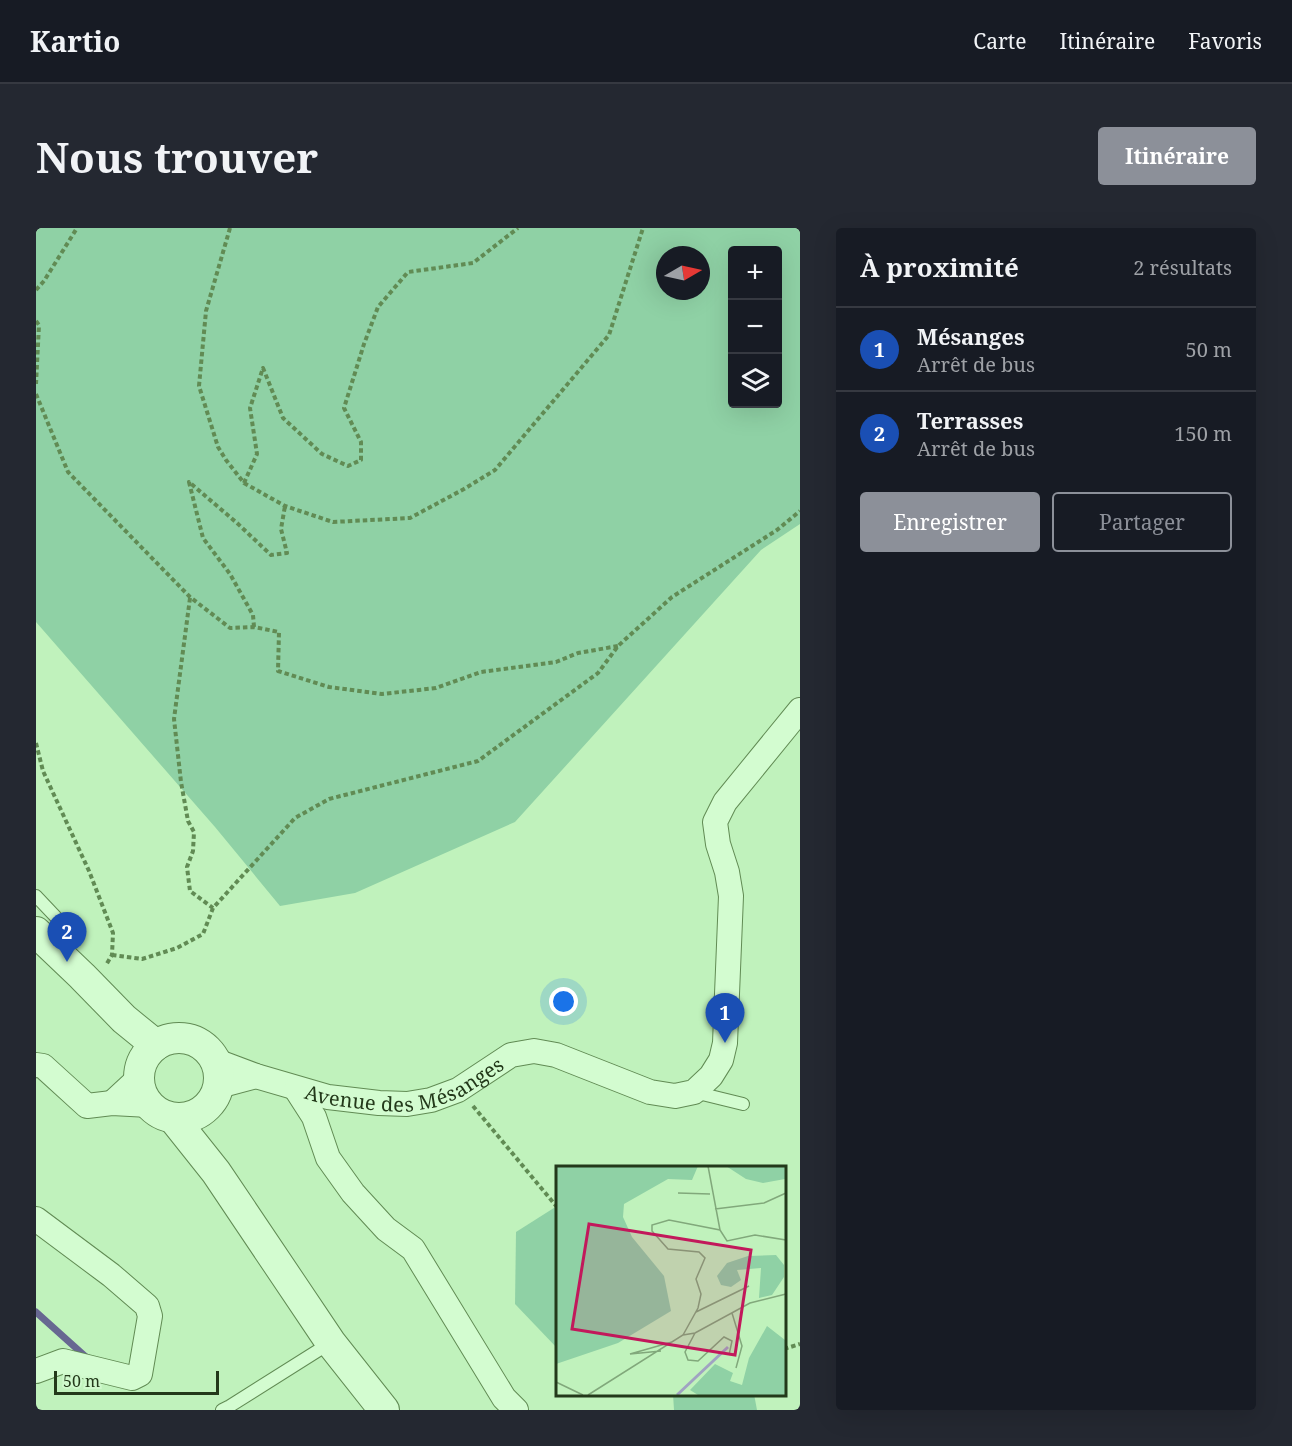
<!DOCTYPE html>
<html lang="fr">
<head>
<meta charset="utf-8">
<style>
  :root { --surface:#171b24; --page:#242831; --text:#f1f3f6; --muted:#9ea1a6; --line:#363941; --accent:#8c9099 }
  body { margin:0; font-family:"Noto Serif",serif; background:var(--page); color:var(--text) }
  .controls { position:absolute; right:18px; top:18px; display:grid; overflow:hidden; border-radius:6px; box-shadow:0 6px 24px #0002 }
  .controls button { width:54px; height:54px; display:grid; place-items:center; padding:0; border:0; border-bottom:2px solid var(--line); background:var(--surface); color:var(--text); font:30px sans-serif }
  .compass { position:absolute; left:620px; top:18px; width:54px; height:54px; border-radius:50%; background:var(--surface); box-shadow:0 6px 24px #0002; rotate:81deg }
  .scale { position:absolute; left:18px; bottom:15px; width:165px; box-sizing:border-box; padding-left:6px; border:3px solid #23391a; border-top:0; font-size:16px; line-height:21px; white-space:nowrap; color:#23391a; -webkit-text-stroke:4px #cff9cc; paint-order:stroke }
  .you { position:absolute; left:528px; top:774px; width:21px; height:21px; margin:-15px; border:4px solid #fff; border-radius:50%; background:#1a73e8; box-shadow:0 0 0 9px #1a73e833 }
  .badge { display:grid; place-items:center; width:39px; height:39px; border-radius:50%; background:var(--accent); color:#fff; font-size:20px; font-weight:700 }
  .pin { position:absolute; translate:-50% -50px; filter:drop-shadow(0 2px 3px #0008) }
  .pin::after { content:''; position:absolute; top:32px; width:21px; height:18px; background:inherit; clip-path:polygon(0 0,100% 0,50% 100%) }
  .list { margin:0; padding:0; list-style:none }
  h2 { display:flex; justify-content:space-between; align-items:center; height:78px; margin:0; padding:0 24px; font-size:26px }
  h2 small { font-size:20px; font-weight:400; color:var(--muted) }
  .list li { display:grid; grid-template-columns:39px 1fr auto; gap:18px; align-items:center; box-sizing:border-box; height:84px; padding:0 24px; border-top:2px solid var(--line) }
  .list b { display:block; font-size:22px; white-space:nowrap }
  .list p { margin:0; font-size:20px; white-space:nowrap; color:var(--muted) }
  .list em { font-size:20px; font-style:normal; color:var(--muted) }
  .actions { display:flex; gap:12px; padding:18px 24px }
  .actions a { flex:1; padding:14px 0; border:2px solid var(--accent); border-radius:6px; text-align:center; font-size:21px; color:var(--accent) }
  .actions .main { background:var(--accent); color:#fff }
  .icon { flex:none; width:33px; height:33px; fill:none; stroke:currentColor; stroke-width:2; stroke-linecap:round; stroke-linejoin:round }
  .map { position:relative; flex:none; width:764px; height:1182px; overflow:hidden; border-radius:6px }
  header { display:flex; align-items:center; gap:36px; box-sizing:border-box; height:84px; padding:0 30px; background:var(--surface); border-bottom:2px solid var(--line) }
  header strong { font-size:28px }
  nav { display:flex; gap:33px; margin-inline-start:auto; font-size:21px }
  .intro { display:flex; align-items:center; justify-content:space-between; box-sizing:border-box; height:144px; padding:0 36px }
  h1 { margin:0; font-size:42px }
  .button { padding:15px 27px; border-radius:6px; background:var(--accent); color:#fff; font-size:21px; font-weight:700 }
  main { display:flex; gap:36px; padding:0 36px }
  aside { flex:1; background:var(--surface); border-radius:6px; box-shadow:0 6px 24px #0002 }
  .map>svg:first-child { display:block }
  .green { fill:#8fd1a5; fill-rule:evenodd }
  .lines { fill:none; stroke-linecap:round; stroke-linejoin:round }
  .stream { stroke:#676891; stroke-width:7 }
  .service-casing { stroke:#618b54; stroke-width:14 }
  .minor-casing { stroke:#618b54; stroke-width:26 }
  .tertiary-casing { stroke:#618b54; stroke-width:32 }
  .path { stroke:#618b54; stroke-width:4; stroke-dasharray:4.5 3; stroke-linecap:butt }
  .service { stroke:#d3fcd0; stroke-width:12 }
  .minor { stroke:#d3fcd0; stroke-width:24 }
  .tertiary { stroke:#d3fcd0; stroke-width:30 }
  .labels { text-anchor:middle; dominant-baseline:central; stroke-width:6; stroke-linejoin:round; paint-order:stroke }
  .street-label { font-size:20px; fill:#23391a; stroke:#cff9cc }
  .inset-river { fill:none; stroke:#a0a3c2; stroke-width:3 }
  .inset-road { fill:none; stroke:#81a87b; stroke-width:1.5 }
  .view { fill:#c2185b; fill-opacity:0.15; stroke:#c2185b; stroke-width:3 }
  .inset-edge { fill:none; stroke:#23391a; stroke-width:3 }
</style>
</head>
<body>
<header>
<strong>Kartio</strong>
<nav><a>Carte</a><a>Itinéraire</a><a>Favoris</a></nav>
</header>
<div class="intro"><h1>Nous trouver</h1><a class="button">Itinéraire</a></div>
<main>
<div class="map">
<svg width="764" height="1182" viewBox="0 0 764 1182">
  <rect width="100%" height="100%" fill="#c0f2bc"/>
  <g class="green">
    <path d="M0,0H764V296L725,322L479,594L319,665L244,678L179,599L0,394ZM696,22H742V176H696ZM629,27H665V63H629Z"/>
    <polygon points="521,978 521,1120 479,1076 480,1004"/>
    <polygon points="637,1166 718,1166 721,1182 638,1182"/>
  </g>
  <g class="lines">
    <polyline class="stream" points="0,1084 50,1129 52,1130"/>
    <g class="service-casing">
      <g id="service">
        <path d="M0,668L35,705C36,716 33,720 24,726"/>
        <polyline points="658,864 707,876"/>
        <polyline points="186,1182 194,1178 294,1115"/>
      </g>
    </g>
    <g class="minor-casing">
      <g id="minor">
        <path id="s1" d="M180,833L220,848L292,869L343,875L371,876L395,872L422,862L475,827L498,823L520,827L614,864L639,868L658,864L675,848L685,832L689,815L695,668L691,644L682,616L679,594L689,574L764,482"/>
        <polyline points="0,837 7,838 51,878 76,875 113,877"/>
        <polyline points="183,858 220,848"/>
        <polyline points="260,861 278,889 292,930 317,965 350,1001 377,1021 468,1170 480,1182"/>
        <polyline points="76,875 103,850"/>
        <polyline points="0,991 75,1047 111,1078 114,1088 104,1146 96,1150 27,1133 0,1143"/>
      </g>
    </g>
    <g class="tertiary-casing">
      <g id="tertiary">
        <polyline points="0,704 46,748 88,791 120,817"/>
        <circle cx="143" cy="850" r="40"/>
        <polyline points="137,890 180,944 295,1115 348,1182"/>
      </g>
    </g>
    <g class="path">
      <polyline points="194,0 170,83 163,158 182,219 190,232 208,255 249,278 297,294 374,290 428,261 459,242 573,107 607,0"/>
      <polyline points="0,62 8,53 41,0"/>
      <polyline points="0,93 3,97 0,156"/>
      <polyline points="0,166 32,244 154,369 194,400 218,399 243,404 242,443 293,459 346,466 400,460 445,444 520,434 542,425 582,418"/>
      <polyline points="208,255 221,226 214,180 227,140 247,190 286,226 312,238 325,232 325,214 308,180 328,116 342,79 372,44 437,35 482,0"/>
      <polyline points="154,370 138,491 145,554 152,593 158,604 157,623 151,639 154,663 177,680"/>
      <polyline points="218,399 217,387 194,346 167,310 153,254 201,295 235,327 251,325 245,301 249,278"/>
      <polyline points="0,515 7,543 53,643 77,705 76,727 70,737"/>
      <polyline points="76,727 106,731 141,720 167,706 177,680 259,590 293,571 442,533 562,445 582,418 636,369 741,302 764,283"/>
      <polyline points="437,878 521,979"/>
      <polyline points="748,1121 764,1116"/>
    </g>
    <use href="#service" class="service"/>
    <use href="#minor" class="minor"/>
    <use href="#tertiary" class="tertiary"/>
  </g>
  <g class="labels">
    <g class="street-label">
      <text stroke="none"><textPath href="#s1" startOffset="198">Avenue des Mésanges</textPath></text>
    </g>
  </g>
  <g transform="translate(520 938)">
    <rect width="230" height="230" fill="#c0f2bc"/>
    <path d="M0,0H142L136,14L112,13L68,38L67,51L76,71L108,110L115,145L62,177L0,198ZM170,0H229V13L207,17L190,13ZM220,89L228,99V111L216,129L203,132L205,102L181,104L185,114L175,121L165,119L161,110L171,97L192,90ZM211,160L229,174V229H142L134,224L159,198L177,207L174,215L186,219L193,192Z" fill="#8fd1a5"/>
    <path class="inset-river" d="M121,229L172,181"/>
    <path class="inset-road" d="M152,0L164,64M122,27L154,28M159,43L208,37L230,27M140,146L193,120M176,147L186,180L180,202M139,167L129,186L132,194L142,195L168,171L176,175L173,189M127,169L139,167L194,137L230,128M105,185L74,188L116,176M0,216L27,229M32,229L127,169L142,142L145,128L140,113L149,92L143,86L112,83L96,65V59L113,54L164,64L171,75L199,69L230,74"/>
    <path class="view" d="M33,58L195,84L179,189L16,163Z"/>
    <rect width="230" height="230" class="inset-edge"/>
  </g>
</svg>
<div class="controls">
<button>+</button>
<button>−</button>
<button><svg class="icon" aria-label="layers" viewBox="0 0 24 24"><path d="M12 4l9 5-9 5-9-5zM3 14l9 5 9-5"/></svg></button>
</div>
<svg class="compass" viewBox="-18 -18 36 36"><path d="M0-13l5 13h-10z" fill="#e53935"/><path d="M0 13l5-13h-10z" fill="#9ea1a6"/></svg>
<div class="scale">50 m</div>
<div class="you"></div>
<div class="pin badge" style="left:689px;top:815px;background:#1a4fb4">1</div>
<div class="pin badge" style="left:31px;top:734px;background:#1a4fb4">2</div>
</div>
<aside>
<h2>À proximité<small>2 résultats</small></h2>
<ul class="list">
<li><span class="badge" style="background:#1a4fb4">1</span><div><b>Mésanges</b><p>Arrêt de bus</p></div><em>50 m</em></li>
<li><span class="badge" style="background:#1a4fb4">2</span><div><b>Terrasses</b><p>Arrêt de bus</p></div><em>150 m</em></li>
</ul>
<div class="actions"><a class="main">Enregistrer</a><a>Partager</a></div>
</aside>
</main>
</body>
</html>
